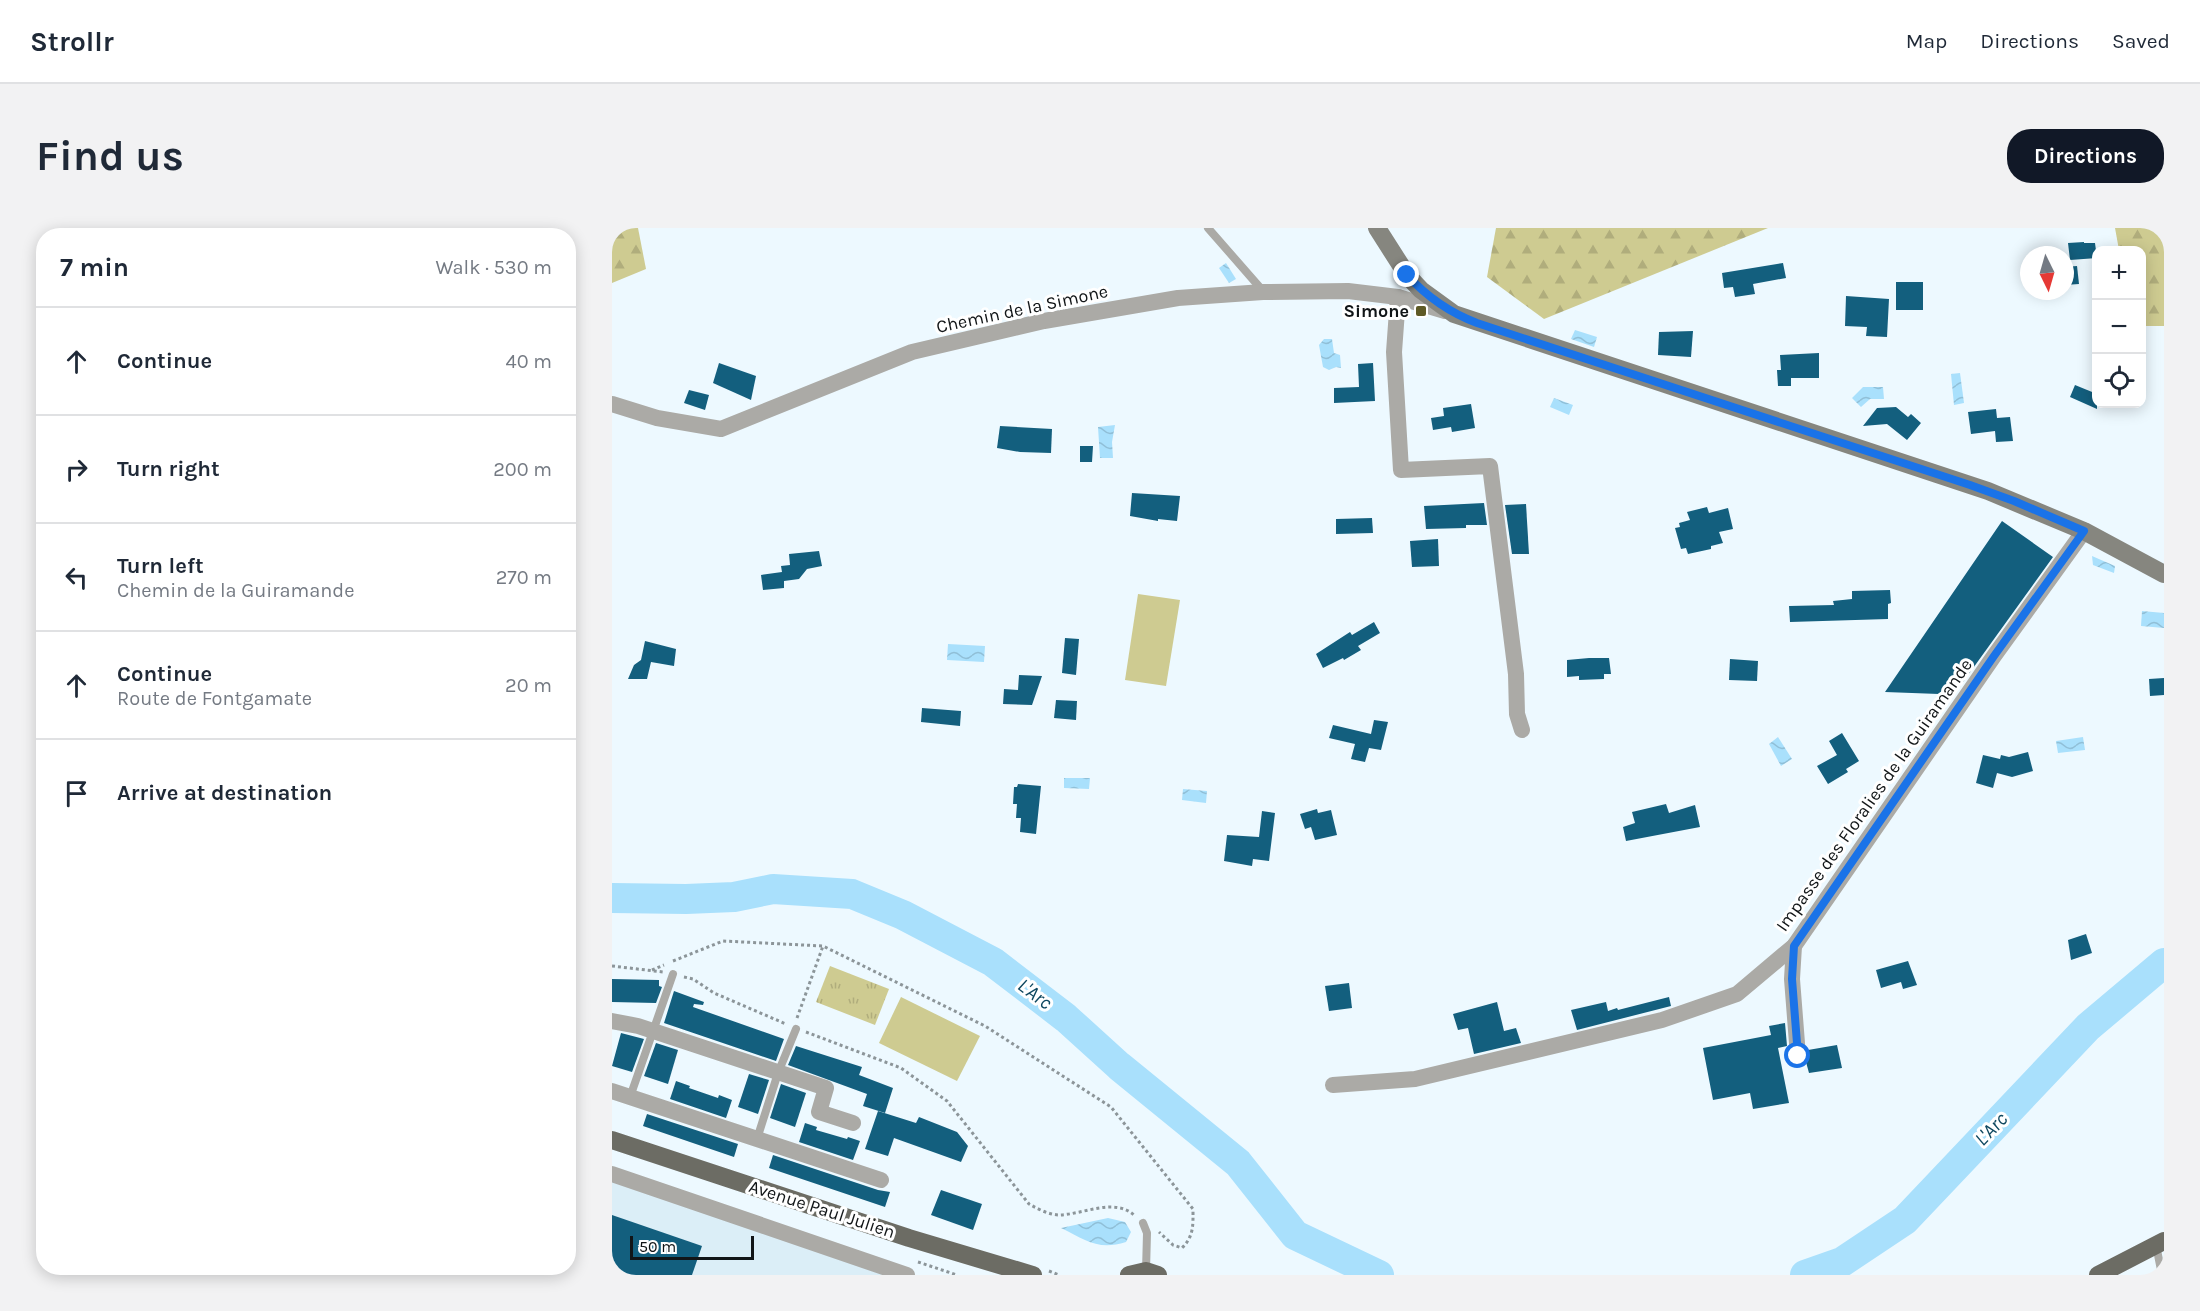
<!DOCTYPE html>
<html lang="en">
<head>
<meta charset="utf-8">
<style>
  :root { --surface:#fff; --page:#f2f2f3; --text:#1f2937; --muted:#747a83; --line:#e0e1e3; --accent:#111827 }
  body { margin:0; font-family:Karla,sans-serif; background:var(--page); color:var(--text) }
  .controls { position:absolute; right:18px; top:18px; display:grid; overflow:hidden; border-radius:12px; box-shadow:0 3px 15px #0003 }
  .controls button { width:54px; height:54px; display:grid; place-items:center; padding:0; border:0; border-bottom:2px solid var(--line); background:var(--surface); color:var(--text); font:30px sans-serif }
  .compass { position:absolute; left:1408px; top:18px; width:54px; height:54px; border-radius:50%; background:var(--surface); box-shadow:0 3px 15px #0003; rotate:175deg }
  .scale { position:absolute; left:18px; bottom:15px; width:124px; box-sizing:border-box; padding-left:6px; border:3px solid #111517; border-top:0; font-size:16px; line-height:21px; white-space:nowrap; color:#111517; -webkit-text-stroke:4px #fff; paint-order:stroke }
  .stop { position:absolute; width:18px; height:18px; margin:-14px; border:4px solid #1a73e8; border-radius:50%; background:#fff }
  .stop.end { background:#1a73e8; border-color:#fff; box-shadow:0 2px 6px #0008 }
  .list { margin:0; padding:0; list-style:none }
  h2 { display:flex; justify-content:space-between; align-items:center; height:78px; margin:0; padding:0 24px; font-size:26px }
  h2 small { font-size:20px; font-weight:400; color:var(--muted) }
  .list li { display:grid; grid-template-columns:39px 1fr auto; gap:18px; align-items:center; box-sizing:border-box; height:108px; padding:0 24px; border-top:2px solid var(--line) }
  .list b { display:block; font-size:22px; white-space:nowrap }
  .list p { margin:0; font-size:20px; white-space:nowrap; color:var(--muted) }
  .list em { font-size:20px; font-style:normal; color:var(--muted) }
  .icon { flex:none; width:33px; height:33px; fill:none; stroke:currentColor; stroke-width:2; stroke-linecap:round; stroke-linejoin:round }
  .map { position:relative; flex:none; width:1552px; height:1047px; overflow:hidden; border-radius:24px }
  header { display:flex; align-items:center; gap:36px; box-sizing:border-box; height:84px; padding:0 30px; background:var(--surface); border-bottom:2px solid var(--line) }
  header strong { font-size:28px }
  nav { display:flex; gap:33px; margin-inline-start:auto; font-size:21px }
  .intro { display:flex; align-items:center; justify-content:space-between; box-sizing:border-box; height:144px; padding:0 36px }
  h1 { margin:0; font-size:42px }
  .button { padding:15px 27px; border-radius:24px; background:var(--accent); color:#fff; font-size:21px; font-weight:700 }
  main { display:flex; gap:36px; padding:0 36px }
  aside { flex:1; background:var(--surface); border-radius:24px; box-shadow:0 3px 15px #0003 }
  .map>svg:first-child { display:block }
  .built { fill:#dbeef7 }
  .grass { fill:#cecb91 }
  .forest { fill:url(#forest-firs) }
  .park { fill:url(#park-tufts) }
  .water { fill:url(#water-waves) }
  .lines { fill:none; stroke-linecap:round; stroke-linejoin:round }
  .river { stroke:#a9e0fc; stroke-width:30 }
  .building { fill:#135f7e }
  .path { stroke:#8c9599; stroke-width:3; stroke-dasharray:3 3; stroke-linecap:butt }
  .lane { stroke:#abaaa6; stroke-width:8 }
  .street { stroke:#abaaa6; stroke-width:16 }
  .secondary { stroke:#86867f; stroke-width:18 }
  .primary { stroke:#6c6c64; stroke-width:18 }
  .route { stroke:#1a73e8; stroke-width:8 }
  .poi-dot { fill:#5e5a26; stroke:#fff; stroke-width:2 }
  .labels { text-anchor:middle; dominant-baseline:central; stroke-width:6; stroke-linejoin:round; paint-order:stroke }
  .street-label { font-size:18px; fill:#111517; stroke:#fff }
  .poi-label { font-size:18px; font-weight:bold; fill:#111517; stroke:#fff; text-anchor:end }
  .water-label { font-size:20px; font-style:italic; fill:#0f4860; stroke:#fff }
</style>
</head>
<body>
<header>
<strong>Strollr</strong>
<nav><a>Map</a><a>Directions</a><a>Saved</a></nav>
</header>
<div class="intro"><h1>Find us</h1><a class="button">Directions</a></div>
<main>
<aside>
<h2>7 min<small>Walk · 530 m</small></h2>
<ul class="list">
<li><svg class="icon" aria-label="ahead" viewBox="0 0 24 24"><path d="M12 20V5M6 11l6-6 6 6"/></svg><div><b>Continue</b></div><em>40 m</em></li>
<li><svg class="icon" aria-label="right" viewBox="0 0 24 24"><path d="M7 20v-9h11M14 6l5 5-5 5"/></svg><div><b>Turn right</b></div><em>200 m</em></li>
<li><svg class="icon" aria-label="left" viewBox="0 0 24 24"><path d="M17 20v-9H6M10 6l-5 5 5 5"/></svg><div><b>Turn left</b><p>Chemin de la Guiramande</p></div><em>270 m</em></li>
<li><svg class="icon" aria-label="ahead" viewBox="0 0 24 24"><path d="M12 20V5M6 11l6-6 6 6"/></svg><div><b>Continue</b><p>Route de Fontgamate</p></div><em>20 m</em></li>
<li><svg class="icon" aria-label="arrive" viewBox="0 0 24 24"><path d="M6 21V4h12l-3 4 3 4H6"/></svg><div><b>Arrive at destination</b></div></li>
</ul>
</aside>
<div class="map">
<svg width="1552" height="1047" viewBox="0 0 1552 1047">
  <defs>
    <pattern id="forest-firs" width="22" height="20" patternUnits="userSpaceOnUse" patternTransform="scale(1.5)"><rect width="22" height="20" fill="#cecb91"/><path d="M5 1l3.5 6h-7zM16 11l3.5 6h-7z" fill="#b0ad7c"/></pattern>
    <pattern id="park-tufts" width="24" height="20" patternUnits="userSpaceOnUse" patternTransform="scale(1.5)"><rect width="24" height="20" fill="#cecb91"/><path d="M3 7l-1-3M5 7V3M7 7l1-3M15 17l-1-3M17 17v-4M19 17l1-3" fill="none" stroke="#b0ad7c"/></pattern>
    <pattern id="water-waves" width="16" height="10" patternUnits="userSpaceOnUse" patternTransform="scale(1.5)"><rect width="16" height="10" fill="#a9e0fc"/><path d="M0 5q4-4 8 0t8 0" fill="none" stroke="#90bfd7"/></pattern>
  </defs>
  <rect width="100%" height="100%" fill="#edf9ff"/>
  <polygon class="built" points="0,954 284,1047 0,1047"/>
  <g class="grass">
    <polygon points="526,366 568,372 554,458 513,452"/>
    <polygon points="289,769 368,808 345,853 267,815"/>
  </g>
  <g class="forest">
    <polygon points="0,0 26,0 34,41 0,55"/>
    <polygon points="884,0 1156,0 932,91 875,49"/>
    <polygon points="1503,0 1552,0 1552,98 1530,98 1530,22 1507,22"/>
  </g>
  <polygon class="park" points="218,738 277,761 263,797 204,774"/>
  <g class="water">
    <polygon points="614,35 624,51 617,55 607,40"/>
    <polygon points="963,102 985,109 982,119 959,111"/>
    <polygon points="712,111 720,111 722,125 728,127 729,140 724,139 717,142 711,139 707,117"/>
    <polygon points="1348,145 1352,175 1342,177 1339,146"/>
    <polygon points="1251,159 1271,159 1272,171 1258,171 1249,179 1240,170"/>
    <polygon points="942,170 961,177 957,187 938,179"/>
    <polygon points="503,197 500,214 501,230 488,230 486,199"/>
    <polygon points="1480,328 1503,338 1502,345 1481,337"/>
    <polygon points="1530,383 1552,385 1552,400 1529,398"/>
    <polygon points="336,416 373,418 372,434 335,432"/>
    <polygon points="1166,509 1180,531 1169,538 1157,516"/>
    <polygon points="1471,509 1473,522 1446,525 1444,513"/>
    <polygon points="452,550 478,550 477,561 452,560"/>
    <polygon points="571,561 595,563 594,575 570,572"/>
    <path d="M496,990L513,994L519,1004L514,1014C486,1023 474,1012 449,1000Z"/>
  </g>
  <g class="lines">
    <g class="river">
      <polyline points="0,670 74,671 122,669 161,661 240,666 291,687 381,734 454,790 507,838 626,935 683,1007 767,1047"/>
      <polyline points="1193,1047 1230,1034 1293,992 1476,799 1552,735"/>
    </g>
  </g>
  <g class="building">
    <polygon points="1472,14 1472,15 1483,15 1485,30 1458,32 1456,15"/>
    <polygon points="1171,35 1174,50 1141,56 1143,66 1123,69 1121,59 1112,60 1110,45"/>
    <polygon points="1465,38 1467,56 1453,57 1453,39"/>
    <rect x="1284" y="54" width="27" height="28"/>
    <polygon points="1234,68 1277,71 1275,109 1254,108 1255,99 1233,98"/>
    <polygon points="1081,103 1079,129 1046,127 1047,104"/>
    <polygon points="1207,125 1207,150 1179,150 1179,158 1166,158 1165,142 1169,142 1168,127"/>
    <polygon points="107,135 144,148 139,172 101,155"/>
    <polygon points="761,135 763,173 722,175 722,160 747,159 746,136"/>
    <polygon points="1463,157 1485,166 1485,181 1458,169"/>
    <polygon points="77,162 97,167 93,182 72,175"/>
    <polygon points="859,176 863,200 840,204 839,199 821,202 819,190 832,188 831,180"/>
    <polygon points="1284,179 1296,189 1299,186 1309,195 1295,212 1275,196 1251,198 1265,180"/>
    <polygon points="1384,181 1385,190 1398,189 1401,213 1384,214 1383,203 1359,206 1356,184"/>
    <polygon points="388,198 440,201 439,225 408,224 385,220"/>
    <polygon points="468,218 481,218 480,234 468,234"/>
    <polygon points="520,265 568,268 565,293 546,291 546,293 518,288"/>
    <polygon points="872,275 875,297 854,297 854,300 814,301 812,278"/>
    <polygon points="914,276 917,326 900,326 893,277"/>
    <polygon points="1095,279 1097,285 1116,280 1121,301 1107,304 1111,315 1099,318 1099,321 1076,326 1074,320 1069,321 1063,300 1068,299 1067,295 1078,292 1075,284"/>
    <polygon points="760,290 761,305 724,306 724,291"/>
    <polygon points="1390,293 1441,329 1346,461 1345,445 1327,466 1273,464"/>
    <polygon points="826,311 827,338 800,339 798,313"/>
    <polygon points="207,323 210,338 195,341 187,351 172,353 172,360 151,362 149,347 170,344 169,338 178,337 177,326"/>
    <polygon points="1278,362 1279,375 1276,376 1276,391 1178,394 1177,378 1222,377 1221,373 1240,371 1240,363"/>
    <polygon points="762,394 768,405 746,418 749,422 732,432 731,430 711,440 704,426 738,404 740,407"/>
    <polygon points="453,410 467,411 464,447 450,445"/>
    <polygon points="33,413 64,421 62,438 39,434 35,451 16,451 22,437 29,432"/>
    <polygon points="977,430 997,430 999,446 992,446 992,451 967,452 967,448 955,449 955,432"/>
    <polygon points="1118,431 1146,433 1145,453 1117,452"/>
    <polygon points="407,447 430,448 420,477 391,476 392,461 406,462"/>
    <polygon points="1552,450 1552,467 1538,468 1537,451"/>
    <polygon points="444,472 465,473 464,492 442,490"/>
    <polygon points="310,480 349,483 348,498 309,494"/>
    <polygon points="762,492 776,494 769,522 757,520 753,534 739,531 743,516 717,510 721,497 759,506"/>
    <polygon points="1230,505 1247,533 1234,541 1236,544 1216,556 1205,538 1225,527 1217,513"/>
    <polygon points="1416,524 1421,543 1400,549 1385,545 1381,560 1364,555 1371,527 1388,531 1389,527 1397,529"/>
    <polygon points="406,556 429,558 424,606 408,604 409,590 404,590 405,576 401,576 402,559 405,559"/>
    <polygon points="1054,576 1057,585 1083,577 1088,599 1014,613 1011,599 1023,595 1020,584"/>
    <polygon points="705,581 706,585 719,582 725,607 703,612 699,599 693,601 688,586"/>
    <polygon points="650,583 663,585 657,633 641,631 640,638 612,633 615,607 647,609"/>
    <polygon points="1474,706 1480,725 1459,732 1456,712"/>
    <polygon points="1296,733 1305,757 1291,761 1289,754 1269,760 1264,742"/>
    <polygon points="0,751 47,752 47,758 50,759 44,775 0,774"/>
    <polygon points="737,755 740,780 717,783 713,758"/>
    <polygon points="62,763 92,774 91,777 82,776 81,779 172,811 164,833 52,795"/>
    <polygon points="1057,769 1059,778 965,802 959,782 994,774 996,783 1005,780 1006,782"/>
    <polygon points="885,774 892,803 904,800 909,815 862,826 856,800 846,802 841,786"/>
    <polygon points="1173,795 1175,818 1166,820 1177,875 1141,881 1138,865 1101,872 1091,820 1159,807 1157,798"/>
    <polygon points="9,805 32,811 20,844 0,838"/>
    <polygon points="44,815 66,822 56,856 32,848"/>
    <polygon points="1225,817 1230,840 1197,845 1194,834 1196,822"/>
    <polygon points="184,818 250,839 247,847 281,860 273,885 251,878 255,866 176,837"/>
    <polygon points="137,846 157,852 146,886 126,879"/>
    <polygon points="64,853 78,858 77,860 106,870 107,867 120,872 114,890 58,871"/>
    <polygon points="169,856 194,865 183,899 158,890"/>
    <polygon points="266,883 304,895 307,889 345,904 356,918 349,934 282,910 276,928 253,921"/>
    <polygon points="35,886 126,916 122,929 31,898"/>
    <polygon points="193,895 205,899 204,902 235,911 236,909 248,913 241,932 187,914"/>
    <polygon points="161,927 266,962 278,964 273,979 157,940"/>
    <polygon points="329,962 370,976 361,1002 319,987"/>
    <polygon points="0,987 90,1018 80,1047 0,1047"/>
  </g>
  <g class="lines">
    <g class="path">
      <path d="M61,733L111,713L211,718L373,798L499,879L581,981C581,997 582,1008 570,1020L561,1017L547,1004"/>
      <polyline points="0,738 51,744"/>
      <polyline points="40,742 52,737"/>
      <polyline points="72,749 81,751 102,765 174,796"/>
      <polyline points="185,790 211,718"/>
      <path d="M194,804L289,840L335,873L417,976C426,981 437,987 448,987C472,986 504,969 523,988"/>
      <polyline points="306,1034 345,1047"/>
      <polyline points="437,1043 447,1047"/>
    </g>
    <g class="lane">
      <polyline points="596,0 651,63"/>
      <polyline points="18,869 61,746"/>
      <polyline points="145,911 166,845 184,801"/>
      <polyline points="531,995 535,1005 534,1043"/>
      <polyline points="1544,1017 1550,1047"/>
    </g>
    <g class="street">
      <polyline points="786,69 782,124 789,242 878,238 904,446 905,486 910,502"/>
      <polyline points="0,176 45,190 109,201 300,124 432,93 566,70 651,64 736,63 786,69 833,83"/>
      <polyline points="1182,718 1180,751 1186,828"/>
      <polyline points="0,793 26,798 214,860 207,884 241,895"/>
      <polyline points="721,857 803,851 1050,792 1125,766 1182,718 1382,428 1472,303"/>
      <polyline points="0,863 269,952"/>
      <polyline points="0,946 295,1047"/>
    </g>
    <polyline class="secondary" points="765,0 795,47 809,62 842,86 1376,263 1472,303 1552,346"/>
    <g class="primary">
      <polyline points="0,912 297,1010 421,1047"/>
      <polyline points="517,1047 534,1043 546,1047"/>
      <polyline points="1486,1047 1552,1013"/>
    </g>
  </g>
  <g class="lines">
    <path class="route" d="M795,47C815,69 836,84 865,95L1358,257L1402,273L1472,303L1382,428L1182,718L1180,751L1186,828"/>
  </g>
  <rect class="poi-dot" x="803" y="77" width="12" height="12" rx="3"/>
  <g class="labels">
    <g class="street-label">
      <text transform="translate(410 81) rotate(-12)">Chemin de la Simone</text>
      <text transform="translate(1262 567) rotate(-55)">Impasse des Floralies de la Guiramande</text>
      <text transform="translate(210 981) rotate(18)">Avenue Paul Julien</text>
    </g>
    <g class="poi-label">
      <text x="797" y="83">Simone</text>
    </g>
    <g class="water-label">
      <text transform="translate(423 766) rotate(37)">L'Arc</text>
      <text transform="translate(1379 901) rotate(-46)">L'Arc</text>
    </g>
  </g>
</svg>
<div class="controls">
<button>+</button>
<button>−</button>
<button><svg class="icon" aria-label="locate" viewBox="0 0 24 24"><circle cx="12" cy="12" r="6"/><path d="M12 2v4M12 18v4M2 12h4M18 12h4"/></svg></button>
</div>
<svg class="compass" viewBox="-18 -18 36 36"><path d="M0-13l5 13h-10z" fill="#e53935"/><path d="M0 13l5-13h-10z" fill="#747a83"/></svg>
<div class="scale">50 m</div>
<div class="stop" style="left:1186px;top:828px"></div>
<div class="stop end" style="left:795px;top:47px"></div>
</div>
</main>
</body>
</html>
